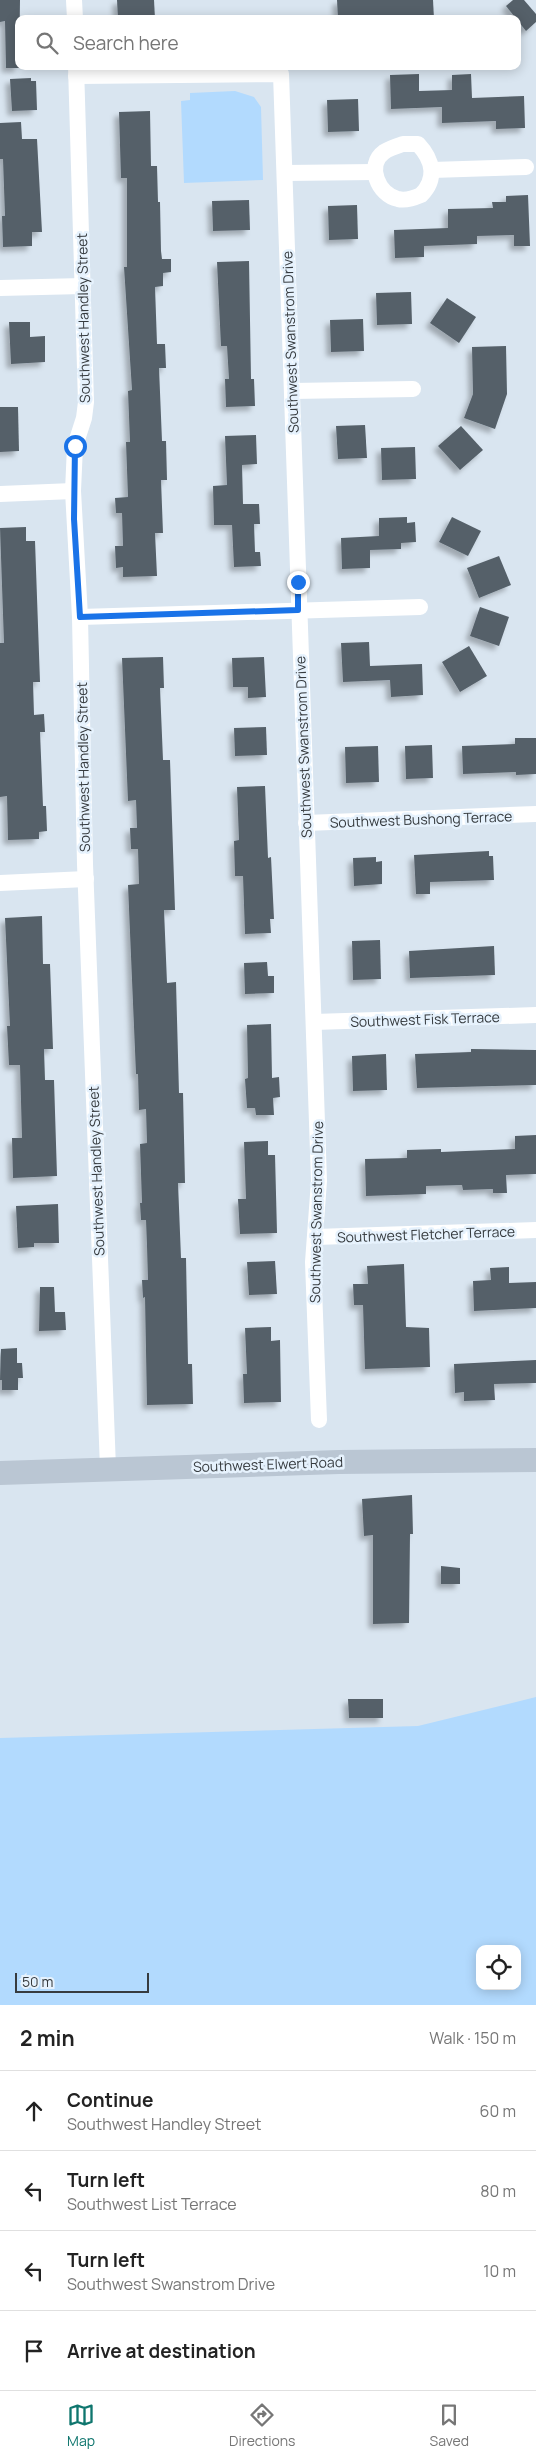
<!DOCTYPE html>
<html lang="en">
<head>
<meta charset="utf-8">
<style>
  :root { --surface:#fff; --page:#f2f2f2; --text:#222; --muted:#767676; --line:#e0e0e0; --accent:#0f766e }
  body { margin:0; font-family:Manrope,sans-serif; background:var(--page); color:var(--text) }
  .controls { position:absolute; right:15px; bottom:15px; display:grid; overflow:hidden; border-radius:10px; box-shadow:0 2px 12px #0003 }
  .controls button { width:45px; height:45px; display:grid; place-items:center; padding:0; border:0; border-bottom:1px solid var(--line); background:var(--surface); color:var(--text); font:25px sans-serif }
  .scale { position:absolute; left:15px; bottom:12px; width:134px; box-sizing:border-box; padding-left:5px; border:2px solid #363b3f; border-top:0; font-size:14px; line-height:18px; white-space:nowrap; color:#363b3f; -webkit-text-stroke:4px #e6f2fd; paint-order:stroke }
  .stop { position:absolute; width:15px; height:15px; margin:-11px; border:4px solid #1a73e8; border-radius:50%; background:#fff }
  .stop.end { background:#1a73e8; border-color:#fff; box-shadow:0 1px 5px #0008 }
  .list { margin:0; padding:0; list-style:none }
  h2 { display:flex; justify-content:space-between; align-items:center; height:65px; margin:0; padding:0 20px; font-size:21px }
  h2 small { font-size:16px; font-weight:400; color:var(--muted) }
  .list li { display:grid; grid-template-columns:32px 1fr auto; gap:15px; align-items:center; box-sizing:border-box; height:80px; padding:0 20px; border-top:1px solid var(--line) }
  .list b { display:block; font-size:19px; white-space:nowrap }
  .list p { margin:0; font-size:16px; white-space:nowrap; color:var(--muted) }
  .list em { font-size:16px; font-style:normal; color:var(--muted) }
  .icon { flex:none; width:28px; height:28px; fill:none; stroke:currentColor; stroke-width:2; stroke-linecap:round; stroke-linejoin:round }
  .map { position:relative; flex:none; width:536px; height:2005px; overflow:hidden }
  .search { position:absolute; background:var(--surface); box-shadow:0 2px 12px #0003; left:15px; right:15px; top:15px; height:55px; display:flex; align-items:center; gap:12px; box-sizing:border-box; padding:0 18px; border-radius:10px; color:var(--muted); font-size:19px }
  .sheet { height:385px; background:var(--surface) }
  nav { display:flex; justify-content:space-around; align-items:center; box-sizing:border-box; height:70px; border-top:1px solid var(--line); background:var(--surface); font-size:14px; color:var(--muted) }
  nav a { display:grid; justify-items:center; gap:2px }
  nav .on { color:var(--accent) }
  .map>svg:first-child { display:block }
  .green { fill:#b2dafe; fill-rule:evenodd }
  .building { fill:#556069; filter:url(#shadow) }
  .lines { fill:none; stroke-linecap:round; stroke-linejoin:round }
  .street { stroke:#fff; stroke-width:16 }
  .secondary { stroke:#bac6d3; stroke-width:24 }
  .route { stroke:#1a73e8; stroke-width:6 }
  .labels { text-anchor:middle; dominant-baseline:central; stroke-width:5; stroke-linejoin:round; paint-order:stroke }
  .street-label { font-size:14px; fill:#363b3f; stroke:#e6f2fd }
</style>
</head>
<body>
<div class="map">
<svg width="536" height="2005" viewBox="0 0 536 2005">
  <defs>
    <filter id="shadow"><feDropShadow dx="-4.5" dy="4.5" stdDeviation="2.5" flood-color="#0004"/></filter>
  </defs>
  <rect width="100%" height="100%" fill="#d9e5f0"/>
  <g class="green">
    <polygon points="235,91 254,97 261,107 263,180 184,183 181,101 190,100 190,93"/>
    <path d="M536,1697V2005H0V1738L418,1726ZM480,1949H517V1986H480Z"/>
  </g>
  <g class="building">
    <polygon points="0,0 20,0 19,68 6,68 5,21 0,22"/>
    <polygon points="117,0 154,0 155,19 118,19"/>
    <polygon points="337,0 433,0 434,19 338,19"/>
    <polygon points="513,0 524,0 536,14 536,22 526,31 506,6"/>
    <polygon points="419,74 419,91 452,90 452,75 471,74 472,98 524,96 525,128 496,129 496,121 442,123 442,107 391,109 390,75"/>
    <polygon points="31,78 31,81 36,81 37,110 12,111 10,79"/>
    <polygon points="358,99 359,131 328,132 327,100"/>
    <polygon points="150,111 151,166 157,166 158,202 160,202 161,251 162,259 171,259 171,272 163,273 163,286 155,287 157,344 165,344 166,368 159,368 162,441 166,441 167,480 161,480 163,533 155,533 157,576 123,577 123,567 116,568 115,546 123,546 122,513 116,513 115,498 128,497 126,442 130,442 128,391 132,390 124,267 127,267 127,178 121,178 119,112"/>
    <polygon points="21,122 22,139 37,139 42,232 32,232 32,246 3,247 2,216 5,216 3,159 0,159 0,123"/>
    <polygon points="528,195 530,246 514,246 514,235 477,236 477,244 424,246 424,257 395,258 394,230 448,228 448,209 493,208 492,202 506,202 506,196"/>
    <polygon points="249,200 250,230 213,231 212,201"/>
    <polygon points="357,205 358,239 329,240 328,206"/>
    <polygon points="249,261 251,379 254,379 255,406 226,407 225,379 229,379 227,346 221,346 217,262"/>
    <polygon points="411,292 412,324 377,325 376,293"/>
    <polygon points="447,298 476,317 459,343 430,323"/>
    <polygon points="363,319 364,351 331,352 330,320"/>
    <polygon points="9,322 30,322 30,337 45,336 45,362 11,364"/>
    <polygon points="506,346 507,394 495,429 464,418 473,394 472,347"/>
    <polygon points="0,407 18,407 19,451 0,452"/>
    <polygon points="365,425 367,458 338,459 336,426"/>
    <polygon points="461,426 483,450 460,470 438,446"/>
    <polygon points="256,435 257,464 242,465 243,504 259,504 260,524 254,524 255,552 260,552 261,566 234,567 232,525 214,525 213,486 227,485 225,436"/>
    <polygon points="415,447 416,479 382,480 381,448"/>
    <polygon points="407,517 407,523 415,522 416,542 401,543 401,549 370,550 370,568 342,569 341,538 379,536 379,518"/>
    <polygon points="452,517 481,531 468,556 439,542"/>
    <polygon points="26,527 26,541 35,541 40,682 33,682 34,715 44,714 45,732 40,732 43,806 46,806 47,831 39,832 39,839 8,840 7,796 0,797 0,643 4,643 0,528"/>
    <polygon points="499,556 511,585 479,598 467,568"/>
    <polygon points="480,607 509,617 499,646 470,636"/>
    <polygon points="369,642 370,666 422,664 423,695 391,697 390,680 343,682 341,643"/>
    <polygon points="469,646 487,676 460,692 442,662"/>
    <polygon points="163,657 164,688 160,688 163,760 170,760 175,910 164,910 167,983 176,982 179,1093 183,1093 185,1183 178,1183 181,1258 186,1258 188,1364 192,1364 193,1404 147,1405 145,1297 143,1298 142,1280 148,1280 147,1246 146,1220 141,1220 140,1203 142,1203 140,1144 147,1143 146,1109 139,1110 138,1074 136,1074 128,885 139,884 138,849 131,849 130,828 137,828 136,800 128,801 122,658"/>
    <polygon points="264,657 266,697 248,698 248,687 233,687 232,658"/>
    <polygon points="266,727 267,755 235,756 234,728"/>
    <polygon points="515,738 536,738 536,774 516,775 516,772 463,774 462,746 515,744"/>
    <polygon points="432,745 433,778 406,779 405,746"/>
    <polygon points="378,746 379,782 346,783 345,747"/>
    <polygon points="265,786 268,858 271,857 274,919 270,919 271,933 245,934 243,876 235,876 234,841 239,840 237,787"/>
    <polygon points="489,851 489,856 493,856 494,880 430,882 430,894 416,894 414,855"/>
    <polygon points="376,857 376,862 382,861 382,884 354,886 353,858"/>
    <polygon points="42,916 43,964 50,964 53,1049 44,1049 45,1080 54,1080 57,1176 13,1178 12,1138 22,1138 20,1065 9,1065 7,1026 10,1026 5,918"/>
    <polygon points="380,940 381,979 353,980 352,941"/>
    <polygon points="494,946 495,975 410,978 409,951"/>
    <polygon points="267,962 268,976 274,976 274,993 245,994 244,963"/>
    <polygon points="271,1024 272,1078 279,1077 280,1097 273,1098 274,1115 256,1115 255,1108 247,1108 245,1079 248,1078 247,1025"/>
    <polygon points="471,1049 536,1050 536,1085 417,1088 415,1054 471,1052"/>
    <polygon points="386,1054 387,1090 353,1091 352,1056"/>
    <polygon points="536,1135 536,1174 506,1175 507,1193 493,1193 493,1189 463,1190 462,1185 426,1186 426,1194 366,1196 365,1159 407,1158 407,1150 441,1149 441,1152 515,1149 515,1136"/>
    <polygon points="268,1141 268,1155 275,1155 277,1233 240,1234 238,1199 246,1199 244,1142"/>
    <polygon points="58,1204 59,1243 34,1243 34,1247 18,1248 16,1206"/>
    <polygon points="275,1261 277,1294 249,1295 247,1262"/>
    <polygon points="404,1264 406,1327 429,1328 430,1367 365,1369 363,1305 354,1305 353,1284 368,1284 367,1266"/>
    <polygon points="509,1267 509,1283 536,1282 536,1308 474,1311 473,1281 491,1280 490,1268"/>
    <polygon points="40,1287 54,1287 55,1312 65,1312 66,1330 39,1331"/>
    <polygon points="271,1327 271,1341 280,1340 281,1402 244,1403 243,1374 247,1374 245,1328"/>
    <polygon points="17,1348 17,1363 22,1363 23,1378 18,1378 18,1390 2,1390 2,1380 0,1380 1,1349"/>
    <polygon points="536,1360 536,1383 494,1384 495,1400 464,1401 464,1392 455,1393 454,1364"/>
    <polygon points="412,1495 413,1534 410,1534 409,1623 373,1624 373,1535 364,1536 362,1499"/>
    <polygon points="441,1566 460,1568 460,1584 441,1584"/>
    <polygon points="348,1699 383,1699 383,1718 349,1718"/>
  </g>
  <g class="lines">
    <g class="street">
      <polyline points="74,0 75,19"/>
      <polyline points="76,66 86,402 84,418 75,446 73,491 80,617 85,864 108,1468"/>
      <polyline points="76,76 281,74 319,1181 313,1262 319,1420"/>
      <path d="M403,144H418C433,160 437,179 421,195C414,198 405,201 398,199C378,195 366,165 384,152C390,148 397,146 403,144Z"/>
      <polyline points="432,170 526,167"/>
      <polyline points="285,173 375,172"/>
      <polyline points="0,288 83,286"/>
      <polyline points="292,391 413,389"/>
      <polyline points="0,494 73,491"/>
      <polyline points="80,617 420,607"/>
      <polyline points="306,823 536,814"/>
      <polyline points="0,883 86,879"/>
      <polyline points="314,1022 536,1015"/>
      <polyline points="315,1237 536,1230"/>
    </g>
    <polyline class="secondary" points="0,1473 339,1462 536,1460"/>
  </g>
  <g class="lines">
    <polyline class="route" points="75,446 74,519 80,617 298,610 298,582"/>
  </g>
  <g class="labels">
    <g class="street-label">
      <text transform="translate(83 318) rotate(-91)">Southwest Handley Street</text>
      <text transform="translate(290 342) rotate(-92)">Southwest Swanstrom Drive</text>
      <text transform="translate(303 747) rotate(-92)">Southwest Swanstrom Drive</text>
      <text transform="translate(83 767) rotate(-91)">Southwest Handley Street</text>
      <text transform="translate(421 819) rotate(-2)">Southwest Bushong Terrace</text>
      <text transform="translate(425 1019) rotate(-2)">Southwest Fisk Terrace</text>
      <text transform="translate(96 1171) rotate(-92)">Southwest Handley Street</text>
      <text transform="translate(316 1212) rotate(-89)">Southwest Swanstrom Drive</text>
      <text transform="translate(426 1234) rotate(-2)">Southwest Fletcher Terrace</text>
      <text transform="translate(268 1464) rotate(-2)">Southwest Elwert Road</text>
    </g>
  </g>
</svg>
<div class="controls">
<button><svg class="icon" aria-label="locate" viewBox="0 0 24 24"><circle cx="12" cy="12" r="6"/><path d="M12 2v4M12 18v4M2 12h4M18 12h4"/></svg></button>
</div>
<div class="scale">50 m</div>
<div class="stop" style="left:75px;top:446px"></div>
<div class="stop end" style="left:298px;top:582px"></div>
<div class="search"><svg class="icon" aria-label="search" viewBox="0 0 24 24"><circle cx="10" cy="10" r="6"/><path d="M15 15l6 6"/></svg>Search here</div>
</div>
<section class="sheet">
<h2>2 min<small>Walk · 150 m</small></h2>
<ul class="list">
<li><svg class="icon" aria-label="ahead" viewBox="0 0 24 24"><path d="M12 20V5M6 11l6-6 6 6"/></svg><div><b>Continue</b><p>Southwest Handley Street</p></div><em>60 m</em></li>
<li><svg class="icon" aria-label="left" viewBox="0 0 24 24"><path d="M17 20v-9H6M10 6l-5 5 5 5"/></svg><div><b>Turn left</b><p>Southwest List Terrace</p></div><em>80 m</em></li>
<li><svg class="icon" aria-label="left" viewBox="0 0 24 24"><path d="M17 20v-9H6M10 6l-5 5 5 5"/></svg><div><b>Turn left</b><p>Southwest Swanstrom Drive</p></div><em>10 m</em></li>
<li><svg class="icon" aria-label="arrive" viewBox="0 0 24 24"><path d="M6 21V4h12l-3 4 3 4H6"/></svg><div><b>Arrive at destination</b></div></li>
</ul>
</section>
<nav>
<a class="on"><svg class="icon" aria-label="map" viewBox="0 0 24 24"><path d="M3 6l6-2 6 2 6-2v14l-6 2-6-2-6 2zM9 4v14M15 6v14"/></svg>Map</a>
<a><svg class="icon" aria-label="directions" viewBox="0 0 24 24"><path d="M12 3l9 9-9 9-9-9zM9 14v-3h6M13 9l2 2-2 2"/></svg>Directions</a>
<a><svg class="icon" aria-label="saved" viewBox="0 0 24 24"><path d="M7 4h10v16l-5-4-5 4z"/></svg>Saved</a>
</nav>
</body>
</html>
